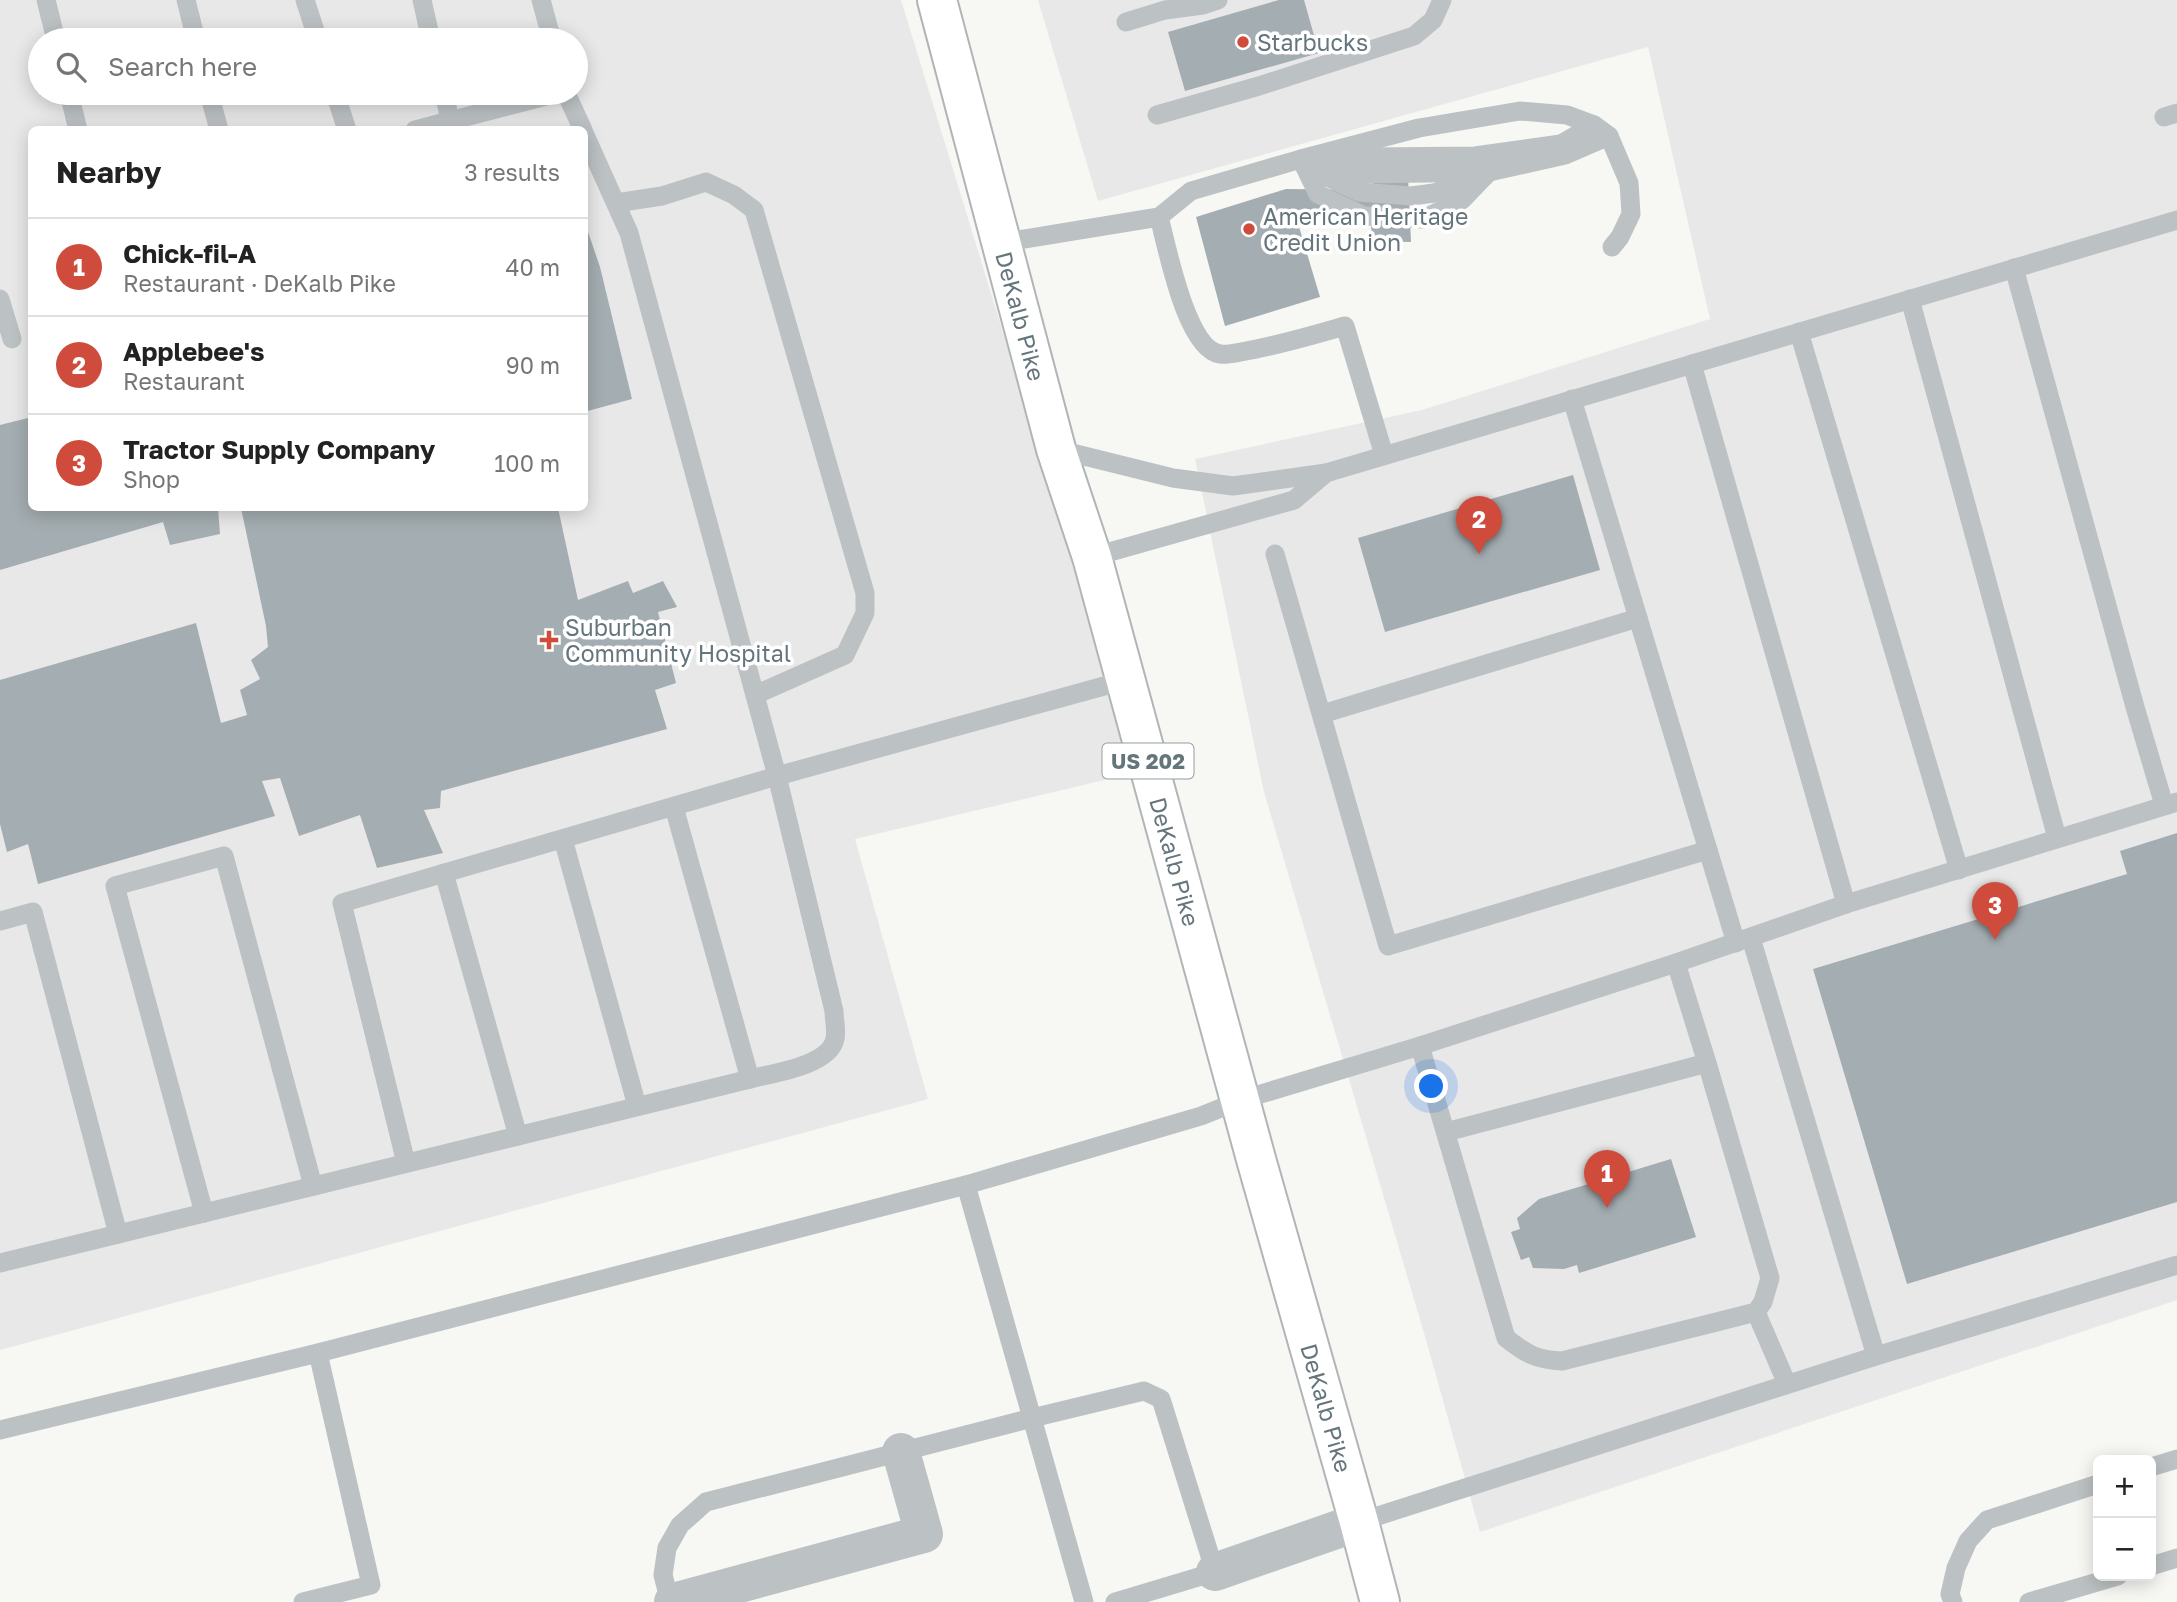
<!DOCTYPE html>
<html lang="en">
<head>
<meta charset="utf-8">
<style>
  :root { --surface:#fff; --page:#f6f6f6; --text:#222; --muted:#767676; --line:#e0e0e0; --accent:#cf4c3c }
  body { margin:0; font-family:"Golos Text",sans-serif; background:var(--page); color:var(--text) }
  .controls { position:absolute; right:21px; bottom:21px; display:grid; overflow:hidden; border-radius:10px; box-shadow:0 4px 18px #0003 }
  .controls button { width:63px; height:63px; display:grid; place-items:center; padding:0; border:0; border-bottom:2px solid var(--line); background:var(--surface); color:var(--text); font:35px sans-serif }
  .you { position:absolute; left:1432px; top:1087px; width:24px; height:24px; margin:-18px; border:5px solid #fff; border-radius:50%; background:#1a73e8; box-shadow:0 0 0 10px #1a73e833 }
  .badge { display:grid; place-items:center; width:46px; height:46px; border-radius:50%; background:var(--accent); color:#fff; font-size:23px; font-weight:700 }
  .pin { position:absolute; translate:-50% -58px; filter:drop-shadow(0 2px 4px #0008) }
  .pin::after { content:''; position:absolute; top:37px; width:24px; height:21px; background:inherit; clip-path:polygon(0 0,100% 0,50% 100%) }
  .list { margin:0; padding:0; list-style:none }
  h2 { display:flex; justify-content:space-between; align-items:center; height:91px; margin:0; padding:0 28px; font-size:30px }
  h2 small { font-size:23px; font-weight:400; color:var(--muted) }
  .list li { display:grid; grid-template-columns:46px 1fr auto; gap:21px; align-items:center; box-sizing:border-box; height:98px; padding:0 28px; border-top:2px solid var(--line) }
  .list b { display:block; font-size:26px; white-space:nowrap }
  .list p { margin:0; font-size:23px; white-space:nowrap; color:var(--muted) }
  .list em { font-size:23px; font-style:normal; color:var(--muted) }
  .icon { flex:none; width:38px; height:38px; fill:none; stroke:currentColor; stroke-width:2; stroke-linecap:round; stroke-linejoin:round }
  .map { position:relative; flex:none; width:2177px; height:1602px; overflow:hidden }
  .search { position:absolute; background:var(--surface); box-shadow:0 4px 18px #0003; left:28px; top:28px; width:560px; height:77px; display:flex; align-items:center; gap:18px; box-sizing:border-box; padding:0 24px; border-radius:38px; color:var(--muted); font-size:26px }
  .panel { position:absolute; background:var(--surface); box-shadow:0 4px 18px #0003; left:28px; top:126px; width:560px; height:385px; border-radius:10px }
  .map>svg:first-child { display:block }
  .built { fill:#e8e8e8; fill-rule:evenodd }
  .building { fill:#a4adb1 }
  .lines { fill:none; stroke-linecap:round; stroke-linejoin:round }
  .highway-casing { stroke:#b0b5b7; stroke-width:42 }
  .lane { stroke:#bcc1c4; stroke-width:19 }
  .street { stroke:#bcc1c4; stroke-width:38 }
  .highway { stroke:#fff; stroke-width:38 }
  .poi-dot { fill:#cf4c3c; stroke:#fff; stroke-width:2.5 }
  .labels { text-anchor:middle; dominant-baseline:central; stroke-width:7; stroke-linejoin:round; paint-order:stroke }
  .shield { fill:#fff; stroke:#939ea3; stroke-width:2 }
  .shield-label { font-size:21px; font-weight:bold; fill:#65757c }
  .poi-label { font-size:23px; fill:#65757c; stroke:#fff; text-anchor:start }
  .street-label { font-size:23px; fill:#65757c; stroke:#fff }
</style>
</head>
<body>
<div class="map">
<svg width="2177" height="1602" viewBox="0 0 2177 1602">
  <rect width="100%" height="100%" fill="#f7f7f4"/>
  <g class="built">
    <path d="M0,0H901L1138,772L855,839L928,1099L0,1350ZM40,40H576V93H40ZM32,130H584V508H32Z"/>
    <polygon points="1038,0 2177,0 2177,1300 1480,1532 1424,1333 1264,792 1195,459 1422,410 1710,319 1648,47 1098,201"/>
  </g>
  <g class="building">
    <polygon points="1279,0 1304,0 1319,53 1185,91 1168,32"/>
    <polygon points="1407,155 1411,242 1372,241 1370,209 1294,210 1320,297 1225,326 1196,217 1286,189 1373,190 1372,156"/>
    <polygon points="584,228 587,229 600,267 632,399 584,412"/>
    <polygon points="32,417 32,508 218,508 220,534 170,545 163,522 0,570 0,425"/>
    <polygon points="1573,475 1600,570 1385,632 1358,538"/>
    <polygon points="241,508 558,508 578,600 628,581 633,593 663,581 677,607 658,612 676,683 655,690 667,729 441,791 440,808 424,810 443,853 377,868 360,815 299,836 280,778 262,781 275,816 38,884 28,844 7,852 0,824 0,680 196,623 221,723 247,715 240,690 260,679 251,660 268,647 266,626"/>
    <polygon points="2177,833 2177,1202 1907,1284 1813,969 2127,874 2120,851"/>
    <polygon points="1671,1159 1696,1237 1579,1273 1577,1265 1564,1269 1533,1268 1529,1257 1521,1260 1511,1232 1520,1229 1517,1218 1539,1199"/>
  </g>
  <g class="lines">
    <g class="highway-casing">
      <g id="highway">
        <path id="s1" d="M937,0L1056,449L1092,557L1256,1159L1359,1522L1380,1602"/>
      </g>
    </g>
    <g class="lane">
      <polyline points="46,0 56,40"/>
      <polyline points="186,0 196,40"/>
      <polyline points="305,0 318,40"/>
      <polyline points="422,0 431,40"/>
      <polyline points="541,0 552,40"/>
      <polyline points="1126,22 1165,10 1203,5 1218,0"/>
      <polyline points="69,93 78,130"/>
      <polyline points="209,93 219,130"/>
      <polyline points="335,93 347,130"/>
      <polyline points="444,93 450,120"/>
      <polyline points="566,93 583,130"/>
      <polyline points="1157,115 1259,86 1414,36 1433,20 1442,0"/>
      <polyline points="2164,117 2177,113"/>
      <polyline points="415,130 558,93"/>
      <polyline points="584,133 629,233 777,776 1126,680"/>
      <polyline points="1340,151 1372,157 1475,156 1561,144 1594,125"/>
      <polyline points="1301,159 1318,194 1364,216 1423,219 1462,200 1489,172"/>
      <polyline points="1302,159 1364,174 1489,172 1565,155 1609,136"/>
      <polyline points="1313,168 1323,175 1359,192 1411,196 1434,193 1473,178"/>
      <polyline points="616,203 662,196 706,182 734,195 754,210 865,593 865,613 845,655 755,695"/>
      <path d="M1159,217C1167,246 1186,349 1220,354C1226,355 1235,353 1241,352C1277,346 1310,336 1345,326L1384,455"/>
      <polyline points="1000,243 1159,217 1191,191 1301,159 1419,128 1520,111 1567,115 1594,125 1609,136 1629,183 1631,214 1620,237 1612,247"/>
      <polyline points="2014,268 2135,707 2164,805"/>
      <polyline points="0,299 12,339"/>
      <polyline points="1910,299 2057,838"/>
      <polyline points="1799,332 1959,870"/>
      <polyline points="1692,364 1846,904"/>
      <polyline points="1572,399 1736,943"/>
      <polyline points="1056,449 1173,478 1233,486 1326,473 2177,220"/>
      <polyline points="1275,554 1388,946 1708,850"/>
      <polyline points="1092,557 1294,500 1326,473"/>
      <polyline points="1322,714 1638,618"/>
      <polyline points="674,807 750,1079"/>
      <polyline points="563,839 637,1106"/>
      <polyline points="444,873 518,1136"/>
      <polyline points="0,921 33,912 118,1234"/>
      <polyline points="1751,938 1876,1356"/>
      <polyline points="1676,963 1707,1063"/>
      <path d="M1420,1046L1506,1338C1526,1354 1537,1360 1562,1361L1756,1312L1763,1302L1770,1278L1707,1063L1446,1132"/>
      <polyline points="204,1213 115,886 224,856 313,1186"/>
      <path d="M0,1263L750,1079C773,1073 829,1066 835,1039C837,1030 834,1020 834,1011L777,776L342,903L406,1163"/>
      <polyline points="1756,1312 1787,1384"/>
      <polyline points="0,1430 318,1353 966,1185 1201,1116 1241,1100 1420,1046 1676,963 1846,904 2177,802"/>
      <polyline points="2151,1467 2177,1459"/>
      <polyline points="1359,1522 1876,1356 2177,1265"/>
      <polyline points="2151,1566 2177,1558"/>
      <polyline points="303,1602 371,1585 318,1353"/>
      <polyline points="670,1602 663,1575 667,1548 680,1525 706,1502 1032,1418 966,1185"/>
      <polyline points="1084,1602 1032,1418 1144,1391 1161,1399 1215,1572 1115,1602"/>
      <polyline points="1953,1602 1950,1594 1956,1568 1968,1541 1987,1520 2098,1484"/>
      <polyline points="2029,1602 2118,1576"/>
    </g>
    <g class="street">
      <polyline points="1215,1572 1359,1522"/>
      <polyline points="673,1602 924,1534 901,1452"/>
    </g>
    <use href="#highway" class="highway"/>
  </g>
  <g class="poi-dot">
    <circle cx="1243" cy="42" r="7"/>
    <circle cx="1249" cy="229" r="7"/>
    <path d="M545.5 629.5h7v7h7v7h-7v7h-7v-7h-7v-7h7z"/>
  </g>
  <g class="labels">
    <rect class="shield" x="1102.5" y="743.5" width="91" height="35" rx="5"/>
    <g class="shield-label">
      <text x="1148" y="761">US 202</text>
    </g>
    <g class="poi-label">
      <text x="1257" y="42">Starbucks</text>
      <text x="1263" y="216">American Heritage<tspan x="1263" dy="26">Credit Union</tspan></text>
      <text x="565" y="627">Suburban<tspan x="565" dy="26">Community Hospital</tspan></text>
    </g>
    <g class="street-label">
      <text stroke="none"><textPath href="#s1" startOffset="327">DeKalb Pike</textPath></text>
      <text stroke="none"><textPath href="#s1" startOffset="894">DeKalb Pike</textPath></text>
      <text stroke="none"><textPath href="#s1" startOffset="1461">DeKalb Pike</textPath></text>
    </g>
  </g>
</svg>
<div class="controls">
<button>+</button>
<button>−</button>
</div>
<div class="you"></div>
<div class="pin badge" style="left:1607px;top:1208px">1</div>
<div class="pin badge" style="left:1479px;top:554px">2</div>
<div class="pin badge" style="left:1995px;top:940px">3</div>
<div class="search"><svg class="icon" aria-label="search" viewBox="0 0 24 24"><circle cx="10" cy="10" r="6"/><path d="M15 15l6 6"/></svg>Search here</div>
<section class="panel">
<h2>Nearby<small>3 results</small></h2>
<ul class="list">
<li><span class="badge">1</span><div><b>Chick-fil-A</b><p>Restaurant · DeKalb Pike</p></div><em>40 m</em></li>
<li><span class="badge">2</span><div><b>Applebee's</b><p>Restaurant</p></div><em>90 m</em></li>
<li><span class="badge">3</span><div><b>Tractor Supply Company</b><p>Shop</p></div><em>100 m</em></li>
</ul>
</section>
</div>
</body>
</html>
